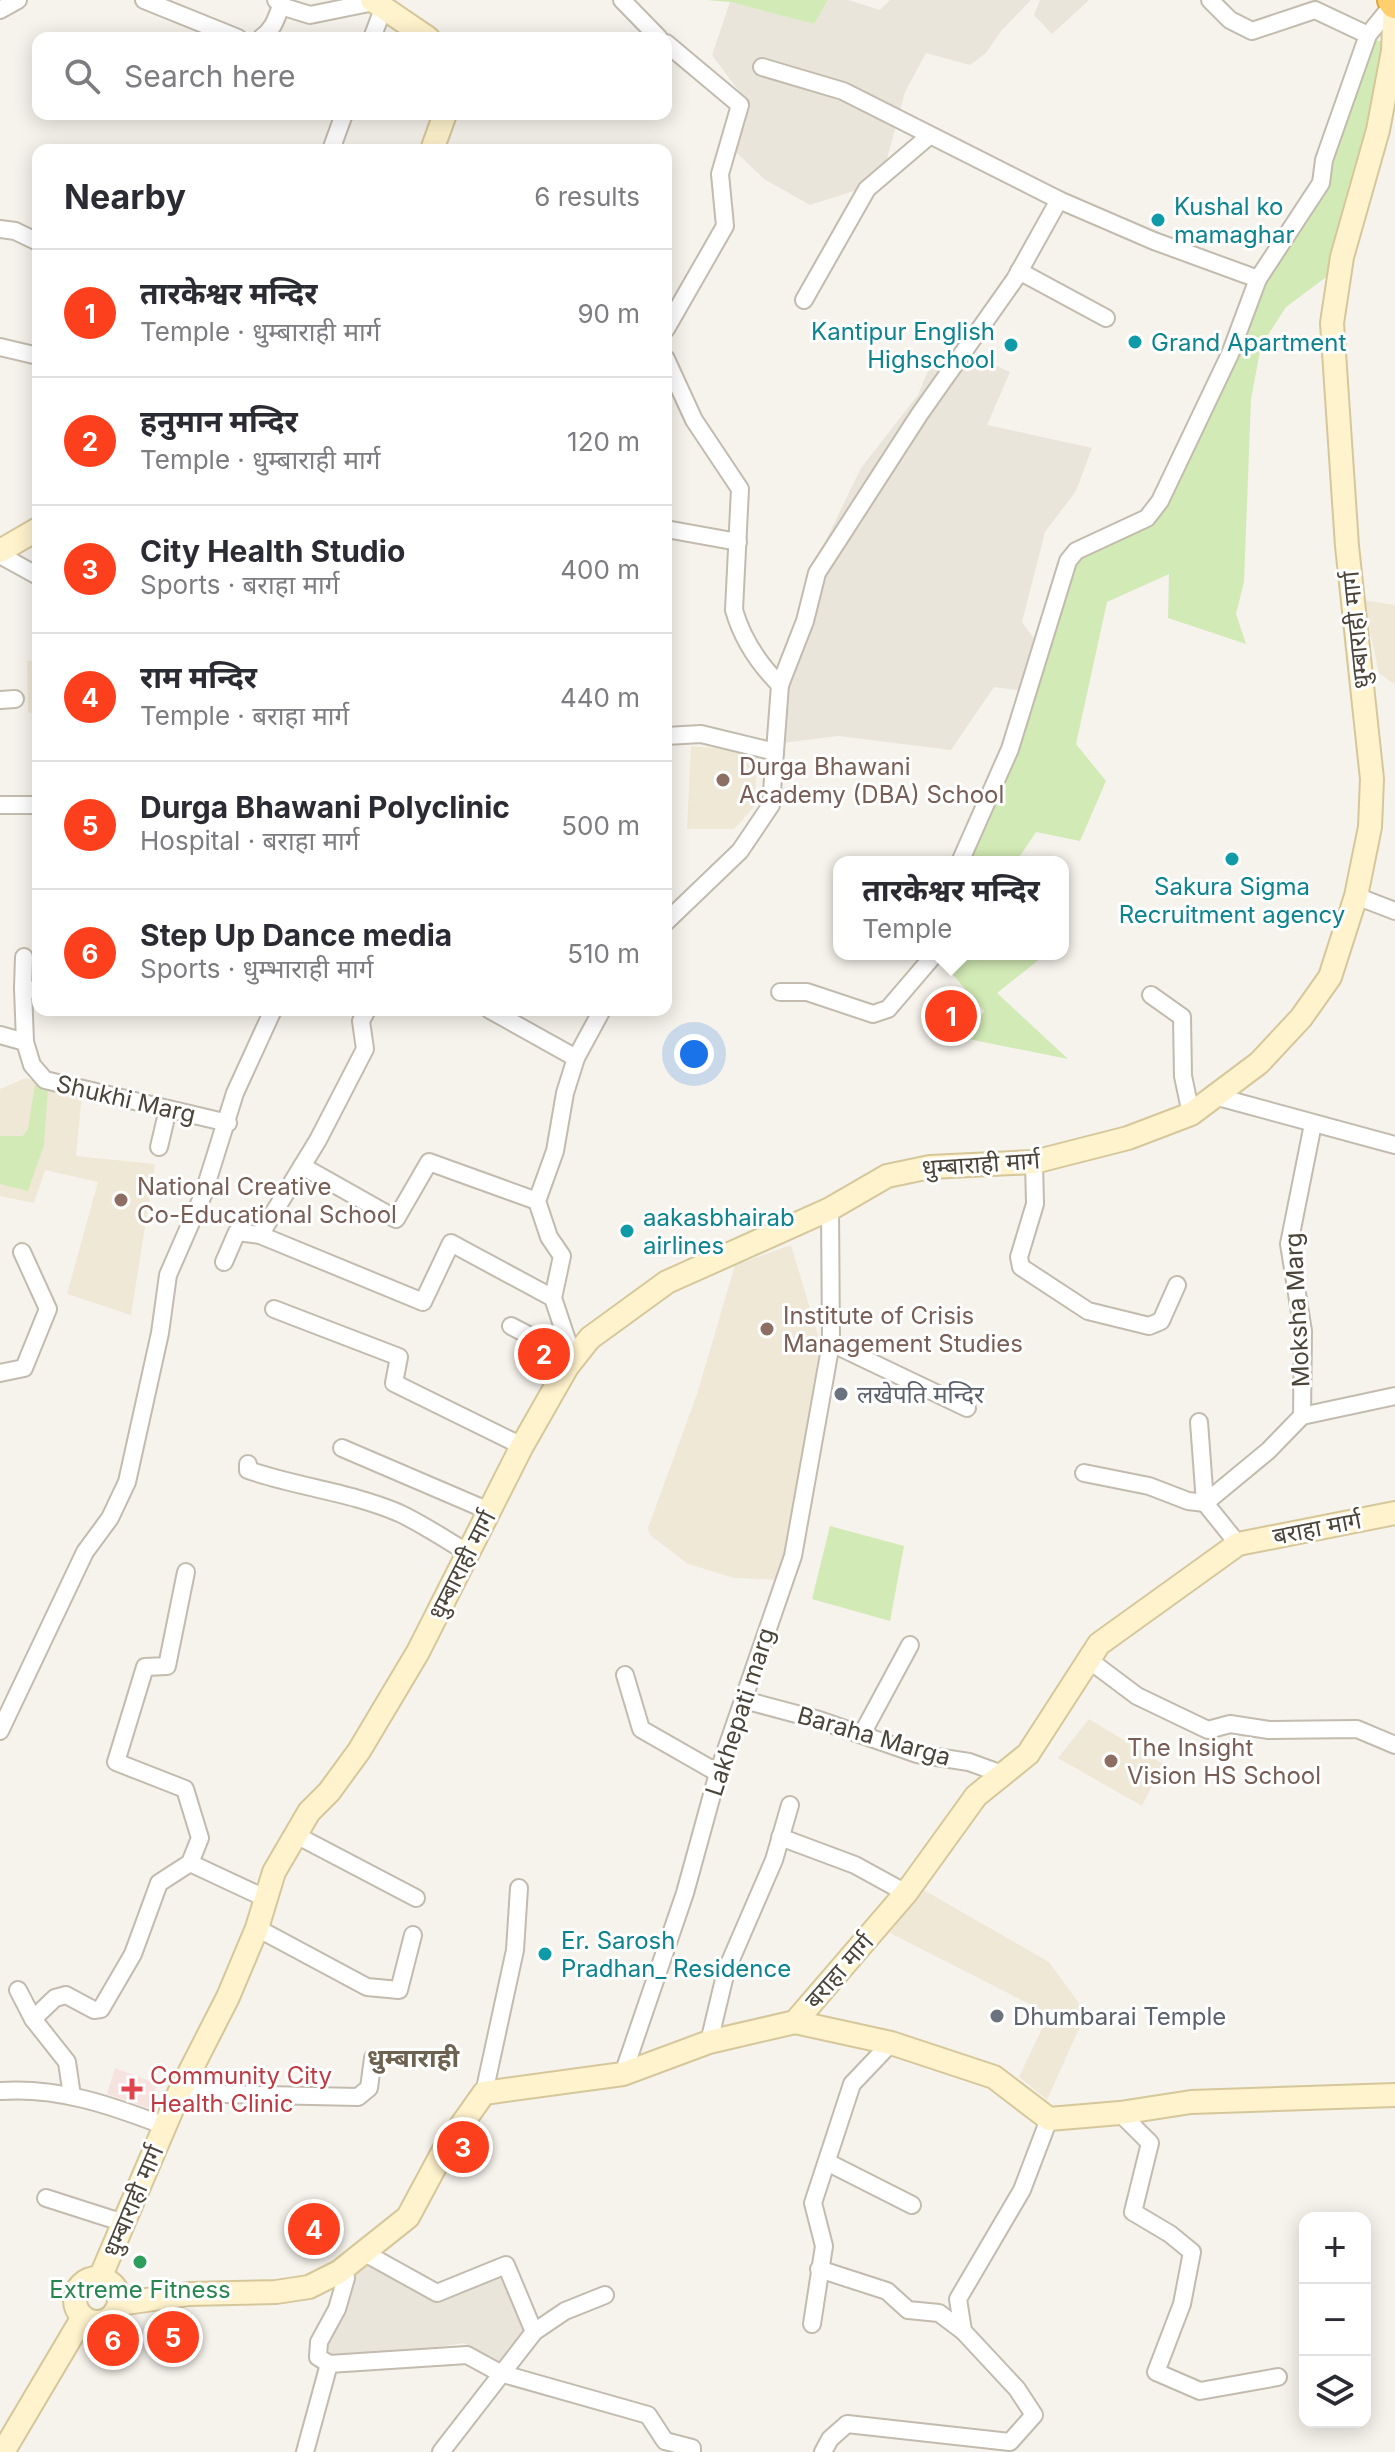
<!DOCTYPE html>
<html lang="en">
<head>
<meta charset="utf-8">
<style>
  :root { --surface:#fff; --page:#f7f7f7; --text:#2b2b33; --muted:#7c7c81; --line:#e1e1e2; --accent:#fc3f1d }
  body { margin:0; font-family:Inter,"Noto Sans Devanagari",sans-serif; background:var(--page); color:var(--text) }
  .controls { position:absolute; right:24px; bottom:24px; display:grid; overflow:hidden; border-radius:16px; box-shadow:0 4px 20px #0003 }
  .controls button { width:72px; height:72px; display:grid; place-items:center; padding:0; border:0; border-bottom:2px solid var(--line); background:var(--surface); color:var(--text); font:40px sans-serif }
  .you { position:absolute; left:694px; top:1054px; width:28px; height:28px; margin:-20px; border:6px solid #fff; border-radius:50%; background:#1a73e8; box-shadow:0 0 0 12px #1a73e833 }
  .badge { display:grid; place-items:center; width:52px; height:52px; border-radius:50%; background:var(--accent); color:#fff; font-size:26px; font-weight:700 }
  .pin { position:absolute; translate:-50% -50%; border:4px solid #fff; box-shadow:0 2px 8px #0006 }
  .popup { position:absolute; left:833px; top:856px; width:236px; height:104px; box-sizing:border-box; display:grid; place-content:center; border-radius:16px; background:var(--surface); filter:drop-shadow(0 2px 6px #0005); font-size:26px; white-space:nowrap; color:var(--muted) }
  .popup b { font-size:30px; color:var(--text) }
  .popup::after { content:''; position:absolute; left:50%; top:100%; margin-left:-16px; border:16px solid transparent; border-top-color:var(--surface) }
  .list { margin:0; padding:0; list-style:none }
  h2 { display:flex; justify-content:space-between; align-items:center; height:104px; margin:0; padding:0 32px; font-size:34px }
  h2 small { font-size:26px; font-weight:400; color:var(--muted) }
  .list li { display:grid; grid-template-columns:52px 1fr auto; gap:24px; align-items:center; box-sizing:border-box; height:128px; padding:0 32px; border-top:2px solid var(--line) }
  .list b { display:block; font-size:30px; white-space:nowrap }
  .list p { margin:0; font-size:26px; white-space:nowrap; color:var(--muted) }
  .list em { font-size:26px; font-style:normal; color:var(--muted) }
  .icon { flex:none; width:44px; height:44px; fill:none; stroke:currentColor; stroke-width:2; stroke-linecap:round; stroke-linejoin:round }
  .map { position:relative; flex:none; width:1395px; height:2452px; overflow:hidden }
  .search { position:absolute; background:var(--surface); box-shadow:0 4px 20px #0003; left:32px; top:32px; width:640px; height:88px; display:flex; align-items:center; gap:20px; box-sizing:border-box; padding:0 28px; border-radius:16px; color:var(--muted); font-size:30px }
  .panel { position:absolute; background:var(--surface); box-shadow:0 4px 20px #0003; left:32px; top:144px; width:640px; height:872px; border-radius:16px }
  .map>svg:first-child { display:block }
  .residential { fill:#eae5da }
  .education { fill:#efe8d6 }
  .medical { fill:#f6e3e0 }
  .green { fill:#d2eab5 }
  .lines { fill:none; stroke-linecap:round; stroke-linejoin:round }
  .street-casing { stroke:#c2bbae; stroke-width:20 }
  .secondary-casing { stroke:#d6c79b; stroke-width:26 }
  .highway-casing { stroke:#e0a43c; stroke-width:34 }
  .street { stroke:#fff; stroke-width:16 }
  .secondary { stroke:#fff3cd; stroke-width:22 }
  .highway { stroke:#ffcf6e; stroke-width:30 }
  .culture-dot { fill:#0f9aa8; stroke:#fff; stroke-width:3 }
  .education-dot { fill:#8d6e63; stroke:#fff; stroke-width:3 }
  .worship-dot { fill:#6b7280; stroke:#fff; stroke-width:3 }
  .health-dot { fill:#e0444e; stroke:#fff; stroke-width:3 }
  .leisure-dot { fill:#2e9e5b; stroke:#fff; stroke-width:3 }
  .labels { text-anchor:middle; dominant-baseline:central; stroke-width:6; stroke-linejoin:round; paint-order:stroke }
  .culture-label { font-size:24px; fill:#0d838f; stroke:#fff; text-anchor:start }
  .street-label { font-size:24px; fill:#4b4439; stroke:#fff }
  .education-label { font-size:24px; fill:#785e54; stroke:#fff; text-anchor:start }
  .worship-label { font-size:24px; fill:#5b616d; stroke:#fff; text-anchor:start }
  .health-label { font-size:24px; fill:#be3a42; stroke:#fff; text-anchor:start }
  .leisure-label { font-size:24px; fill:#27864d; stroke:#fff }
  .neighbourhood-label { font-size:26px; font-weight:bold; fill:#6e6250; stroke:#fff }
</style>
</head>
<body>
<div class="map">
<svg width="1395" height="2452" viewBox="0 0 1395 2452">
  <rect width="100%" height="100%" fill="#f6f3ec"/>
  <g class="residential">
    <polygon points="828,0 848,0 880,10 890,0 1031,0 1001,31 986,53 970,65 926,53 905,92 884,170 857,190 810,205 764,179 734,150 746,122 743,97 712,55 730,2 814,24"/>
    <polygon points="1040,0 1089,0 1052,34 1034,15"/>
    <polygon points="972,355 1010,372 987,425 1092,448 1076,491 1045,532 1022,622 1037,643 1031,692 994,687 951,750 838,736 782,743 798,621 827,538 861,468 918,395 932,361"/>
    <polygon points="358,2259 439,2300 503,2270 526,2328 499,2367 464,2343 406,2352 332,2357 326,2344"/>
  </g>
  <g class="education">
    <polygon points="1363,600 1395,605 1395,685 1379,673"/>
    <polygon points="27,661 38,661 38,716 28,712"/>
    <polygon points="691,746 758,752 754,807 734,829 687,829"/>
    <polygon points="25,1078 82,1093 76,1156 155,1164 131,1315 67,1294 98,1182 45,1170 34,1203 0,1196 0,1089"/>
    <polygon points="791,1245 820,1342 804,1460 781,1580 734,1578 688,1564 650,1535 648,1528 697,1394 735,1265"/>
    <polygon points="1089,1719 1163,1764 1142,1806 1058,1758"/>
    <polygon points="922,1889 1049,1962 1086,2013 1047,2100 1019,2077 1049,2014 890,1933"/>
  </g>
  <polygon class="medical" points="115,2068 158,2084 148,2108 107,2094"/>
  <g class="green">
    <polygon points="707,0 828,0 814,24 730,2"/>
    <polygon points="1367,38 1387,43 1333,272 1286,307 1261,346 1251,399 1244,582 1236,614 1246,644 1168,618 1169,574 1107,602 1076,744 1106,781 1080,841 1036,832 1016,862 959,862 1076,551 1160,501 1258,279 1321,183"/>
    <polygon points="935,954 1046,954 997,993 1068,1059 968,1039 984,1011"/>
    <polygon points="35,1085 48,1088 44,1145 28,1191 0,1184 0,1136 23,1136 28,1129"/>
    <polygon points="830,1526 904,1546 890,1621 812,1599"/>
  </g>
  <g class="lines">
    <g class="street-casing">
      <g id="street">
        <polyline points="144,0 238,38"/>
        <polyline points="622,0 659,38"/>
        <polyline points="1210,0 1230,20 1252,31 1315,10 1368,35"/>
        <polyline points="281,6 310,15 374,2"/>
        <polyline points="0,10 18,0"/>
        <path d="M261,38C273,30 276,19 281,6L276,0"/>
        <polyline points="372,38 383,9"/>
        <polyline points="666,43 740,105 720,174 725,226 666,329"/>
        <polyline points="762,67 843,91 1059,200 1154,241 1258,279 1321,183 1324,160 1368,35 1394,3"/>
        <polyline points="331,150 344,114"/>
        <polyline points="0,229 15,231 38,242"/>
        <polyline points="1019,271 1106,318"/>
        <polyline points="804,300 867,189 928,137"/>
        <polyline points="0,347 38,356"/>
        <path d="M666,359L694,420L740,489L734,610C742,638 759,664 780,685"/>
        <polyline points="666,529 738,542"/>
        <polyline points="0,555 38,576"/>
        <polyline points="0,700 15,699"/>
        <polyline points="666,736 701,734 775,752"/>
        <polyline points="0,805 38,805"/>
        <polyline points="960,862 1010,749 1068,561 1076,551 1147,518 1160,501 1230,354 1258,279"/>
        <polyline points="1356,896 1395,911"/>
        <polyline points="666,922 740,851 771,805 780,685 805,621 817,573 919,415 1015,279 1059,200"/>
        <polyline points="23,988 24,957"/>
        <polyline points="780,992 807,992 873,1014 888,1009 935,954"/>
        <polyline points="1151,995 1182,1017 1183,1076 1191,1114"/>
        <polyline points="490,1010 576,1058"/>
        <polyline points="0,1035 25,1042 32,1065 45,1080 228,1123"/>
        <polyline points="25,1042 23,988 38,991"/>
        <polyline points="1218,1097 1395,1145"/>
        <polyline points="159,1147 168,1109"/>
        <polyline points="1034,1162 1035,1204 1019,1257 1021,1267 1088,1311 1149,1326 1161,1321 1177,1285"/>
        <polyline points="302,1166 396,1219 429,1162 537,1201"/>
        <polyline points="260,1235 318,1140 365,1049 361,1021 367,1010"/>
        <polyline points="224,1262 237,1232 260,1235 423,1302 451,1243 553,1298"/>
        <polyline points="274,1309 399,1357 394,1383 522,1446"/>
        <polyline points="511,1326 573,1358"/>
        <polyline points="831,1343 967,1408"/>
        <polyline points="573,1358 553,1298 562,1256 549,1237 537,1201 555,1151 565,1093 576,1058 602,1010"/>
        <polyline points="0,1373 24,1368 48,1309 22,1252"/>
        <polyline points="1302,1416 1395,1396"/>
        <polyline points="1199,1422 1205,1503 1238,1544"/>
        <polyline points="342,1448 489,1511"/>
        <path d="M248,1464V1470C297,1487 350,1492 399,1513C423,1524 446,1540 470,1554"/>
        <polyline points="1084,1473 1149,1486 1188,1501 1205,1503 1268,1451 1302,1416 1303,1331 1289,1244 1313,1124"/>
        <polyline points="1089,1660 1137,1696 1208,1730 1230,1724 1269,1730 1357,1729 1395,1745"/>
        <polyline points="625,1675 641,1729 718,1773"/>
        <polyline points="744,1700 819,1720 917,1754 969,1762 1002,1774"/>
        <polyline points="0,1731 85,1552 110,1518 127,1482 160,1333 168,1275 203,1195 235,1093 273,1010"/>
        <polyline points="862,1734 910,1645"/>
        <polyline points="294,1834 416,1898"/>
        <polyline points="780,1837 855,1865 906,1893"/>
        <polyline points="190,1863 265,1898"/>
        <polyline points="257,1928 367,1987 399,1990 413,1935"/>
        <polyline points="18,1990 33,2019 67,2062 72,2096"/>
        <polyline points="33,2019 55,1998 66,1995 94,2010 101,2009 133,1954 159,1883 190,1863 200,1838 185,1789 116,1762 145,1667 167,1666 186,1572"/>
        <polyline points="709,2042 726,1971 774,1860 790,1805"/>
        <polyline points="623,2074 685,1893 718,1773 793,1556 831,1343 830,1209"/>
        <path d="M0,2091C59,2087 110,2105 165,2126"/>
        <polyline points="179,2093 358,2097 369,2088 373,2058"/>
        <polyline points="484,2093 515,1950 519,1888"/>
        <polyline points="1120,2113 1150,2143 1133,2212 1170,2234 1192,2252 1182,2304 1156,2372 1200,2391 1278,2377"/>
        <polyline points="827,2162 912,2205"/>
        <polyline points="46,2198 124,2223"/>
        <polyline points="363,2252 437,2293 506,2265 534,2332"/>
        <polyline points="819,2269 887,2291 908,2310 939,2313 963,2331"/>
        <polyline points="339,2272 346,2278 337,2309 319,2342 318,2357 329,2364 467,2355 500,2373 648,2415 665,2441 692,2448 692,2452"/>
        <polyline points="812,2324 824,2246 813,2203 852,2084 891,2043"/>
        <polyline points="305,2452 329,2364"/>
        <polyline points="441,2452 534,2332 565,2311 605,2295"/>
        <polyline points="823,2452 830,2439 847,2424 1010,2442 1034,2415 1017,2389 963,2331 958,2299 1022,2190 1049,2119"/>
      </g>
    </g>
    <g class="secondary-casing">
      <g id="secondary">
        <polyline points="372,0 428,38"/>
        <polyline points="432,150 445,114"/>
        <polyline points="0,551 38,529"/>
        <polyline points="795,2022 891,2043 994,2077 1049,2119 1120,2113 1191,2102 1395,2095"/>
        <polyline points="100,2278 179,2093 228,1997 257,1928 274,1872 309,1812 329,1792 359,1751 418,1652 522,1446 567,1367 590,1338 667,1282 830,1209 887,1176 930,1167 1034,1162 1128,1138 1191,1114 1259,1063 1301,1018 1330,977 1356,896 1370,827 1372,779 1347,546 1332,323 1342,257 1378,130 1393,51 1395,2"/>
        <circle cx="97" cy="2300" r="22"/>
        <polyline points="119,2304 188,2294 276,2292 309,2287 339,2272 408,2217 445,2148 484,2093 623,2074 709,2042 795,2022 906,1893 976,1796 1028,1754 1099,1644 1238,1544 1395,1513"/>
        <polyline points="3,2452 83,2317"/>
      </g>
    </g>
    <g class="highway-casing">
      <polyline id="highway" points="1393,0 1395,3"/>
    </g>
    <use href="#street" class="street"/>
    <use href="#secondary" class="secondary"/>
    <use href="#highway" class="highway"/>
  </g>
  <g class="culture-dot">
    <circle cx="1158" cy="220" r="8"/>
    <circle cx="1135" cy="342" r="8"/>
    <circle cx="1011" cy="345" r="8"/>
    <circle cx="1232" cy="859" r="8"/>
    <circle cx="627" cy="1231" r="8"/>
    <circle cx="545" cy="1954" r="8"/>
  </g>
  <g class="education-dot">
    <circle cx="723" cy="780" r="8"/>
    <circle cx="121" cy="1200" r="8"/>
    <circle cx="767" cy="1329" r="8"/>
    <circle cx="1111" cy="1761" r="8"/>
  </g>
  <g class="worship-dot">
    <circle cx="841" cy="1394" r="8"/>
    <circle cx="997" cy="2016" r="8"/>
  </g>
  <path class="health-dot" d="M128 2077h8v8h8v8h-8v8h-8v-8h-8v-8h8z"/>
  <circle class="leisure-dot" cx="140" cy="2262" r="8"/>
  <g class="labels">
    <g class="culture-label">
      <text x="1174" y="206">Kushal ko<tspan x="1174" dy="28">mamaghar</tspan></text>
      <text x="995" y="331" text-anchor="end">Kantipur English<tspan x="995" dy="28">Highschool</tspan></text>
      <text x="1151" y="342">Grand Apartment</text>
      <text x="1232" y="886" text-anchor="middle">Sakura Sigma<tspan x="1232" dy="28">Recruitment agency</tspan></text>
      <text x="643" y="1217">aakasbhairab<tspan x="643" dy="28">airlines</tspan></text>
      <text x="561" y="1940">Er. Sarosh<tspan x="561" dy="28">Pradhan_ Residence</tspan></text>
    </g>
    <g class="street-label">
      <text transform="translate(1356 630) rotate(-96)">धुम्बाराही मार्ग</text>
      <text transform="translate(126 1099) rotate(13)">Shukhi Marg</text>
      <text transform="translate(981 1164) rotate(-4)">धुम्बाराही मार्ग</text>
      <text transform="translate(1297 1310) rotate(-93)">Moksha Marg</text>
      <text transform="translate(1317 1528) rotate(-11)">बराहा मार्ग</text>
      <text transform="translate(462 1565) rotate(-63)">धुम्बाराही मार्ग</text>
      <text transform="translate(740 1712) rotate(-72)">Lakhepati marg</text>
      <text transform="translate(874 1736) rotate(16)">Baraha Marga</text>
      <text transform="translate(839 1971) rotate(-49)">बराहा मार्ग</text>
      <text transform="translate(133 2201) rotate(-67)">धुम्बाराही मार्ग</text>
    </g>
    <g class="education-label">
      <text x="739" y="766">Durga Bhawani<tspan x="739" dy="28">Academy (DBA) School</tspan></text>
      <text x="137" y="1186">National Creative<tspan x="137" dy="28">Co-Educational School</tspan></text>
      <text x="783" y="1315">Institute of Crisis<tspan x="783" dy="28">Management Studies</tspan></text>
      <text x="1127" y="1747">The Insight<tspan x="1127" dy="28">Vision HS School</tspan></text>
    </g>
    <g class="worship-label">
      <text x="857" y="1394">लखेपति मन्दिर</text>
      <text x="1013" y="2016">Dhumbarai Temple</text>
    </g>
    <g class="health-label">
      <text x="150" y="2075">Community City<tspan x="150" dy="28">Health Clinic</tspan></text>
    </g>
    <g class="leisure-label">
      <text x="140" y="2289">Extreme Fitness</text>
    </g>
    <g class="neighbourhood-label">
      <text x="413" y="2057">धुम्बाराही</text>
    </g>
  </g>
</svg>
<div class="controls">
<button>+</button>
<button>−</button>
<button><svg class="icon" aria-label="layers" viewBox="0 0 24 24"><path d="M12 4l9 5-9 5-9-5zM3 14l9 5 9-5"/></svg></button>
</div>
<div class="you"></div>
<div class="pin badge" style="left:951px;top:1016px">1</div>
<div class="popup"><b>तारकेश्वर मन्दिर</b>Temple</div>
<div class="pin badge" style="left:544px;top:1354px">2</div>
<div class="pin badge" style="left:463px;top:2147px">3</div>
<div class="pin badge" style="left:314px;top:2229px">4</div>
<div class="pin badge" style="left:173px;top:2337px">5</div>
<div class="pin badge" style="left:113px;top:2340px">6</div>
<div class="search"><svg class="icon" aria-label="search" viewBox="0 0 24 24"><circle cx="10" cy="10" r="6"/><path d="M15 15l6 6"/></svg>Search here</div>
<section class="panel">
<h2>Nearby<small>6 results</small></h2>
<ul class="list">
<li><span class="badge">1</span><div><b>तारकेश्वर मन्दिर</b><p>Temple · धुम्बाराही मार्ग</p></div><em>90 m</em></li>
<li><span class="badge">2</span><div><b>हनुमान मन्दिर</b><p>Temple · धुम्बाराही मार्ग</p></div><em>120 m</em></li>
<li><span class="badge">3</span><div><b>City Health Studio</b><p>Sports · बराहा मार्ग</p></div><em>400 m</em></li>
<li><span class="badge">4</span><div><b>राम मन्दिर</b><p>Temple · बराहा मार्ग</p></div><em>440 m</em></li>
<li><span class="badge">5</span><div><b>Durga Bhawani Polyclinic</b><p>Hospital · बराहा मार्ग</p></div><em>500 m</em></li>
<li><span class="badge">6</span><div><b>Step Up Dance media</b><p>Sports · धुम्भाराही मार्ग</p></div><em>510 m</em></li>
</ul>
</section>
</div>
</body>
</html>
